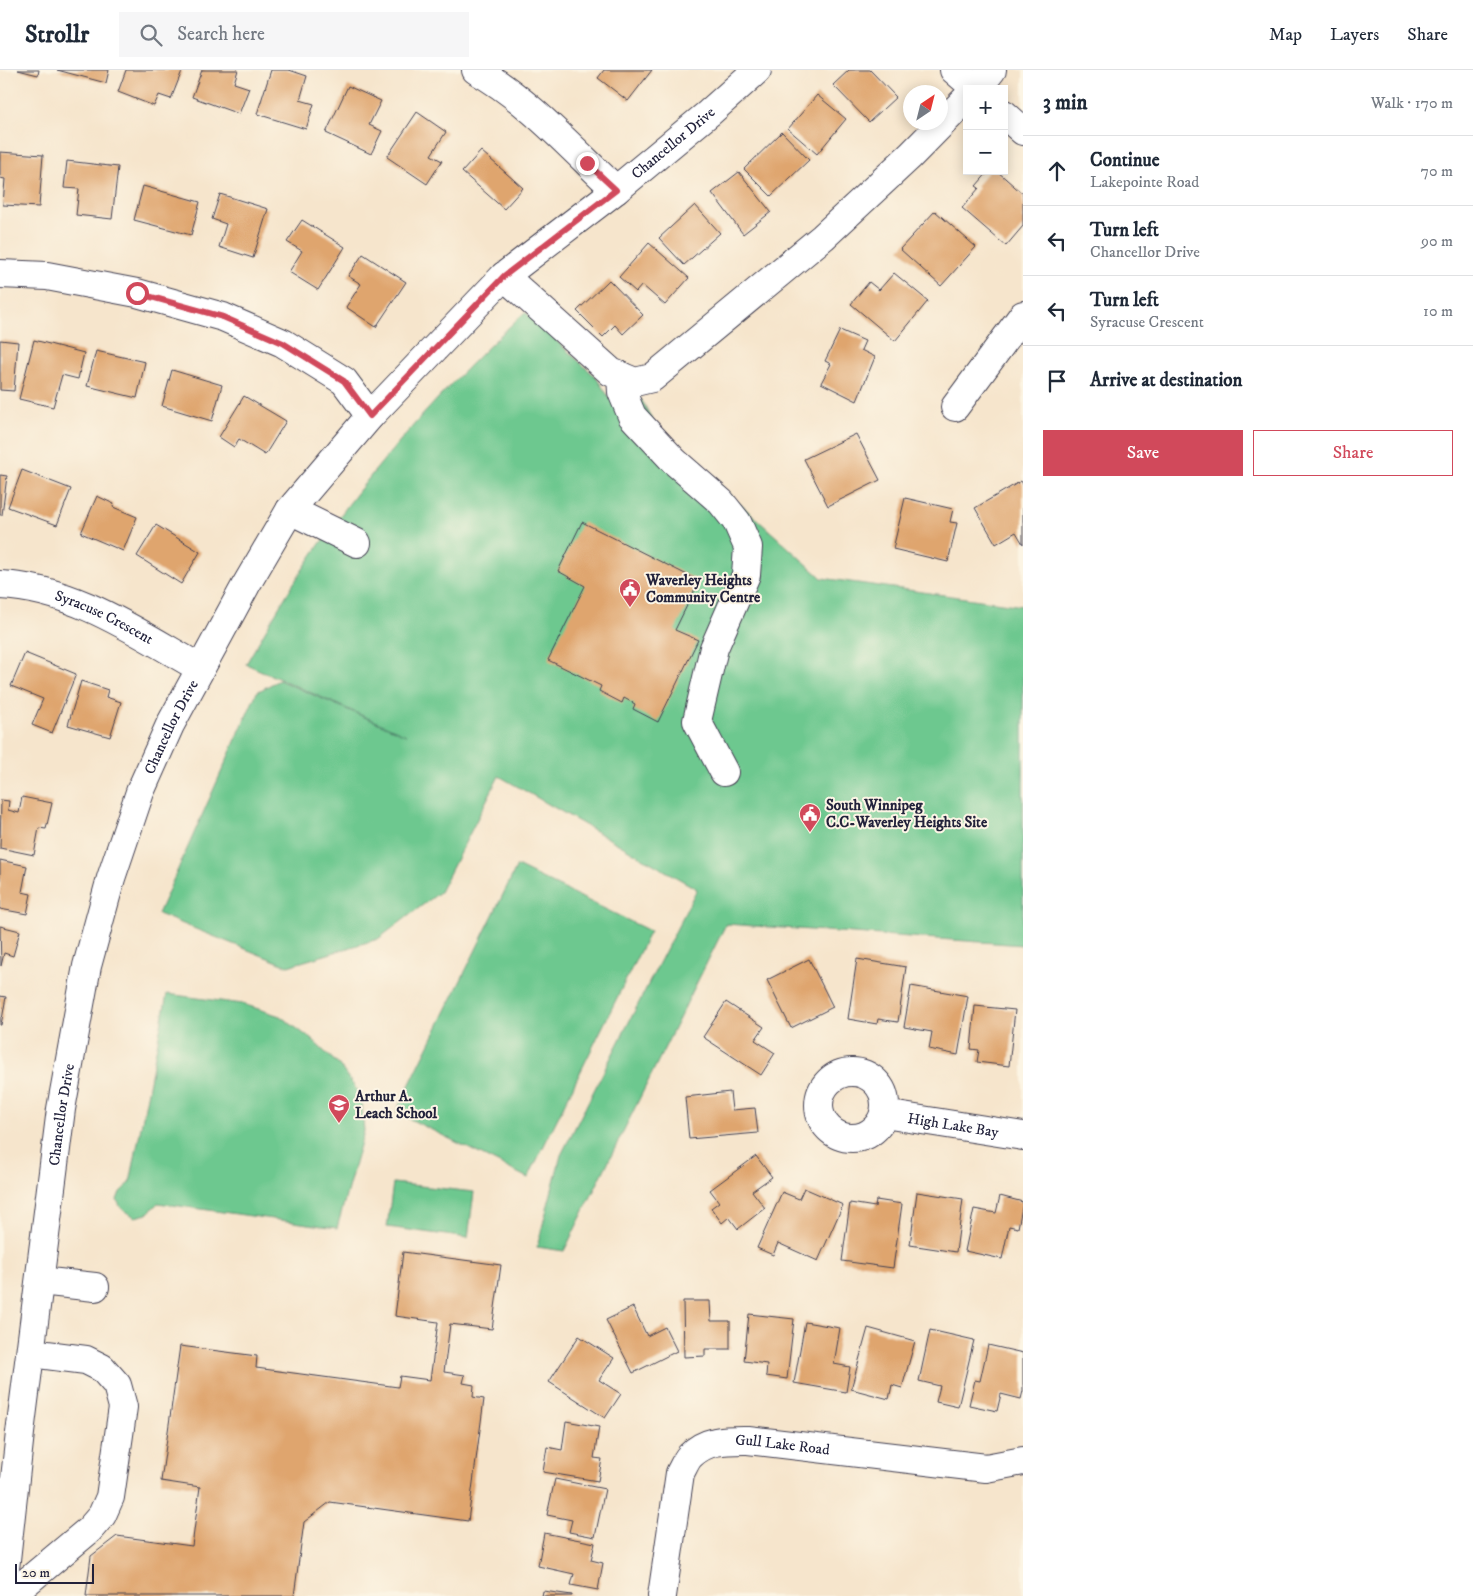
<!DOCTYPE html>
<html lang="en">
<head>
<meta charset="utf-8">
<style>
  :root { --surface:#fff; --page:#f6f6f7; --text:#1f2937; --muted:#747a83; --line:#e0e1e3; --accent:#d1495b }
  body { margin:0; font-family:"IM FELL DW Pica",serif; background:var(--page); color:var(--text) }
  .controls { position:absolute; right:15px; top:15px; display:grid; overflow:hidden; border-radius:0px; box-shadow:0 2px 12px #0003 }
  .controls button { width:45px; height:45px; display:grid; place-items:center; padding:0; border:0; border-bottom:1px solid var(--line); background:var(--surface); color:var(--text); font:25px sans-serif }
  .compass { position:absolute; left:903px; top:15px; width:45px; height:45px; border-radius:50%; background:var(--surface); box-shadow:0 2px 12px #0003; rotate:35deg }
  .scale { position:absolute; left:15px; bottom:12px; width:79px; box-sizing:border-box; padding-left:5px; border:2px solid #22223b; border-top:0; font-size:14px; line-height:18px; white-space:nowrap; color:#22223b; -webkit-text-stroke:4px #fcf5e5; paint-order:stroke }
  .stop { position:absolute; width:15px; height:15px; margin:-11px; border:4px solid #d1495b; border-radius:50%; background:#fff }
  .stop.end { background:#d1495b; border-color:#fff; box-shadow:0 1px 5px #0008 }
  .list { margin:0; padding:0; list-style:none }
  h2 { display:flex; justify-content:space-between; align-items:center; height:65px; margin:0; padding:0 20px; font-size:21px }
  h2 small { font-size:16px; font-weight:400; color:var(--muted) }
  .list li { display:grid; grid-template-columns:32px 1fr auto; gap:15px; align-items:center; box-sizing:border-box; height:70px; padding:0 20px; border-top:1px solid var(--line) }
  .list b { display:block; font-size:19px; white-space:nowrap }
  .list p { margin:0; font-size:16px; white-space:nowrap; color:var(--muted) }
  .list em { font-size:16px; font-style:normal; color:var(--muted) }
  .actions { display:flex; gap:10px; padding:15px 20px }
  .actions a { flex:1; padding:11px 0; border:1px solid var(--accent); border-radius:0px; text-align:center; font-size:18px; color:var(--accent) }
  .actions .main { background:var(--accent); color:#fff }
  .icon { flex:none; width:28px; height:28px; fill:none; stroke:currentColor; stroke-width:2; stroke-linecap:round; stroke-linejoin:round }
  .map { position:relative; flex:none; width:1023px; height:1526px; overflow:hidden }
  header { display:flex; align-items:center; gap:30px; box-sizing:border-box; height:70px; padding:0 25px; background:var(--surface); border-bottom:1px solid var(--line) }
  header strong { font-size:24px }
  nav { display:flex; gap:28px; margin-inline-start:auto; font-size:18px }
  .search { width:350px; height:45px; background:var(--page); display:flex; align-items:center; gap:12px; box-sizing:border-box; padding:0 18px; border-radius:0px; color:var(--muted); font-size:19px }
  main { display:flex }
  aside { flex:1; background:var(--surface) }
  .map>svg:first-child { display:block }
  .green { fill:#6dc88f; stroke:#487565 }
  .building { fill:#dfa56e }
  .lines { fill:none; stroke-linecap:round; stroke-linejoin:round }
  .minor-casing { stroke:#423f51; stroke-width:30 }
  .minor { stroke:#fff; stroke-width:28 }
  .route { stroke:#d1495b; stroke-width:6 }
  .labels { text-anchor:middle; dominant-baseline:central; stroke-width:4; stroke-linejoin:round; paint-order:stroke }
  .street-label { font-size:15px; fill:#22223b; stroke:#fcf5e5 }
  .poi-label { font-size:15px; font-weight:bold; fill:#22223b; stroke:#fcf5e5; text-anchor:start }
</style>
</head>
<body>
<header>
<strong>Strollr</strong>
<div class="search"><svg class="icon" aria-label="search" viewBox="0 0 24 24"><circle cx="10" cy="10" r="6"/><path d="M15 15l6 6"/></svg>Search here</div>
<nav><a>Map</a><a>Layers</a><a>Share</a></nav>
</header>
<main>
<div class="map">
<svg width="1023" height="1526" viewBox="0 0 1023 1526">
  <rect width="100%" height="100%" fill="#fcf5e5"/>
  <filter id="ink" filterUnits="userSpaceOnUse"><feTurbulence type="fractalNoise" baseFrequency=".02" numOctaves="2"/><feDisplacementMap in="SourceGraphic" scale="10" xChannelSelector="R" yChannelSelector="G"/><feConvolveMatrix kernelMatrix="1 2 1 2 8 2 1 2 1" color-interpolation-filters="sRGB"/></filter>
  <filter id="wash" filterUnits="userSpaceOnUse"><feTurbulence type="fractalNoise" baseFrequency=".0096" numOctaves="4" result="noise"/><feDisplacementMap in="SourceGraphic" scale="20" xChannelSelector="R" yChannelSelector="G"/><feGaussianBlur stdDeviation="1.12" result="paint"/><feColorMatrix in="noise" values="0 0 0 0 0 0 0 0 0 0 0 0 0 0 0 0 0 1.4 0 .05"/><feComposite in="paint" operator="in"/></filter>
  <g filter="url(#wash)">
    <rect width="100%" height="100%" fill="#f6e5cc"/>
    <g class="green">
      <path d="M525,242L595,306L611,330L641,329L658,360L822,508L1023,536V875L726,854L564,1181L537,1177L561,1085L697,819L499,706L440,822L378,869L288,896L158,844L257,622L279,610L406,665L246,594C268,556 290,517 315,481C375,393 447,314 525,242Z"/>
      <polygon points="517,796 650,861 528,1108 396,1042"/>
      <polygon points="167,924 243,934 280,946 311,969 339,995 361,1026 364,1061 337,1158 158,1133 147,1144 135,1147 121,1138 117,1130 120,1122 130,1113"/>
      <polygon points="393,1113 474,1122 468,1168 387,1157"/>
    </g>
    <g id="blocks">
      <g class="building">
        <polygon points="18,0 39,0 38,5"/>
        <polygon points="57,0 109,0 106,13"/>
        <polygon points="126,0 178,0 182,1 171,29 159,25 154,36 118,22"/>
        <polygon points="202,0 238,0 234,13 249,18 239,44 192,27"/>
        <polygon points="271,0 289,0 307,6 300,30 314,34 306,59 257,44"/>
        <polygon points="604,0 652,0 628,31 598,8"/>
        <polygon points="849,0 870,0 896,27 869,52 833,15"/>
        <polygon points="348,16 381,31 369,55 382,61 371,84 326,63"/>
        <polygon points="817,25 846,49 817,84 788,59"/>
        <polygon points="417,42 446,62 431,85 442,91 427,114 387,87"/>
        <polygon points="782,62 809,90 771,126 744,99"/>
        <polygon points="481,81 523,118 504,139 462,102"/>
        <polygon points="0,82 43,85 39,137 3,135 5,109 0,108"/>
        <polygon points="67,91 118,97 112,149 76,145 79,119 64,118"/>
        <polygon points="989,101 997,101 1023,124 1023,156 1006,176 962,138 979,118 976,116"/>
        <polygon points="739,102 771,142 743,164 712,123"/>
        <polygon points="143,116 200,132 191,165 134,150"/>
        <polygon points="220,124 268,139 253,188 219,177 226,154 212,149"/>
        <polygon points="695,135 720,163 684,195 659,168"/>
        <polygon points="935,141 976,177 941,216 900,179"/>
        <polygon points="302,150 345,177 318,220 289,202 302,181 287,172"/>
        <polygon points="649,173 689,208 665,235 642,215 636,222 619,207"/>
        <polygon points="363,184 406,212 376,257 346,237 361,214 348,206"/>
        <polygon points="894,203 928,231 895,271 851,234 869,212 879,220"/>
        <polygon points="609,210 643,245 623,264 615,255 603,267 577,241"/>
        <polygon points="840,260 865,271 861,280 875,287 857,331 821,313 831,294 825,291"/>
        <polygon points="0,270 18,272 14,321 0,320"/>
        <polygon points="34,270 84,283 78,309 62,305 53,337 19,329"/>
        <polygon points="96,281 145,292 137,328 87,316"/>
        <polygon points="172,300 222,315 212,351 162,336"/>
        <polygon points="244,326 286,351 265,385 239,369 234,377 219,367"/>
        <polygon points="856,364 880,410 828,436 804,389"/>
        <polygon points="22,400 71,419 57,455 8,437"/>
        <polygon points="0,405 7,406 2,445 0,445"/>
        <polygon points="1021,411 1023,414 1023,474 1016,462 996,474 975,438"/>
        <polygon points="97,426 114,434 113,437 137,447 123,481 81,463"/>
        <polygon points="905,428 953,439 950,452 957,453 948,492 893,479"/>
        <polygon points="582,452 699,511 675,560 698,570 658,652 633,639 635,634 624,628 622,633 599,621 601,616 548,590 585,516 558,501"/>
        <polygon points="156,455 200,482 181,514 137,486"/>
        <polygon points="25,583 76,604 52,663 32,655 43,629 11,616"/>
        <polygon points="81,611 108,620 106,627 121,632 110,667 68,655"/>
        <polygon points="22,727 52,733 46,759 39,758 34,785 0,778 1,730 9,731 8,740 19,743"/>
        <polygon points="0,790 27,796 22,822 31,824 27,844 0,839"/>
        <polygon points="0,856 20,861 13,886 4,883 1,896"/>
        <polygon points="809,889 833,937 791,958 767,910"/>
        <polygon points="857,889 906,897 898,952 878,949 877,954 848,949"/>
        <polygon points="911,916 968,926 958,985 929,979 932,962 904,957"/>
        <polygon points="0,926 6,927 1,955 0,955"/>
        <polygon points="726,932 764,957 755,970 775,983 761,1005 703,967"/>
        <polygon points="975,936 1015,940 1009,996 977,992 979,980 971,979"/>
        <polygon points="730,1022 732,1040 755,1038 758,1063 689,1069 685,1027"/>
        <polygon points="756,1086 772,1107 752,1121 765,1138 738,1159 729,1147 722,1153 711,1138 719,1132 710,1120"/>
        <polygon points="804,1118 843,1135 818,1191 778,1173 773,1185 757,1178 782,1122 799,1129"/>
        <polygon points="917,1122 963,1129 956,1182 910,1175"/>
        <polygon points="1000,1126 1023,1132 1018,1158 1009,1156 1002,1189 965,1181 974,1139 996,1143"/>
        <polygon points="876,1130 902,1134 893,1198 842,1191 850,1133 875,1137"/>
        <polygon points="403,1182 501,1195 492,1259 450,1254 444,1302 465,1305 463,1313 474,1315 473,1327 484,1329 468,1451 330,1432 304,1452 294,1526 86,1526 91,1486 117,1466 192,1476 200,1417 161,1411 180,1276 257,1286 256,1298 398,1317 400,1306 430,1310 438,1252 395,1246"/>
        <polygon points="683,1231 710,1231 711,1251 730,1251 730,1279 705,1279 705,1286 684,1287"/>
        <polygon points="633,1237 647,1266 665,1257 677,1281 633,1303 606,1250"/>
        <polygon points="749,1244 794,1249 787,1309 766,1306 767,1294 744,1291"/>
        <polygon points="805,1252 840,1258 834,1294 850,1297 846,1322 794,1313"/>
        <polygon points="868,1258 915,1271 902,1318 892,1315 889,1329 851,1319"/>
        <polygon points="930,1260 974,1270 958,1337 936,1332 940,1316 919,1311"/>
        <polygon points="579,1266 614,1288 599,1310 621,1324 605,1348 549,1312"/>
        <polygon points="988,1275 1023,1283 1023,1321 1021,1329 1001,1324 997,1341 969,1335 975,1310 980,1311"/>
        <polygon points="566,1351 599,1357 594,1388 602,1389 598,1411 543,1402 547,1377 562,1380"/>
        <polygon points="555,1409 605,1419 595,1467 569,1462 572,1450 547,1445"/>
        <polygon points="544,1463 595,1473 591,1490 603,1493 598,1520 571,1515 574,1504 538,1496"/>
        <polygon points="543,1521 572,1525 572,1526 542,1526"/>
      </g>
    </g>
  </g>
  <g filter="url(#ink)">
    <use href="#blocks" fill-opacity="0" stroke="#423f51" stroke-width="1"/>
    <g class="lines">
      <g class="minor-casing">
        <g id="minor">
          <path d="M476,0C529,30 572,79 616,120"/>
          <polyline points="954,0 976,19"/>
          <polyline points="977,19 992,0"/>
          <polyline points="1004,44 1023,61"/>
          <polyline points="0,204 47,206 137,223 223,247 283,273 344,311 370,346"/>
          <polyline points="504,206 611,302 635,312 652,308 823,167 910,86 967,28"/>
          <polyline points="621,306 622,322 632,346 674,391 721,432 737,452 748,477 746,505 714,578 697,651 724,702"/>
          <polyline points="955,337 1023,245"/>
          <polyline points="290,440 357,473"/>
          <path id="s1" d="M0,515C74,518 138,563 200,598"/>
          <circle cx="852" cy="1035" r="33"/>
          <path id="s2" d="M884,1044L1023,1066"/>
          <polyline points="40,1211 95,1217"/>
          <path id="s3" d="M2,1526L20,1363L61,1039L87,896L111,808L140,722L170,655L246,515L290,440L370,346L504,206L616,120L709,43L757,0"/>
          <polyline points="10,1526 89,1460 102,1445 110,1427 123,1337 117,1315 102,1298 86,1290 31,1283"/>
          <path id="s4" d="M662,1526L680,1403C683,1398 686,1390 690,1386C706,1369 727,1370 748,1370L986,1398L1023,1391"/>
        </g>
      </g>
      <use href="#minor" class="minor"/>
    </g>
  </g>
  <g class="lines" filter="url(#ink)">
    <polyline class="route" points="137,223 223,247 283,273 344,311 370,346 504,206 616,120 587,93"/>
  </g>
  <defs>
    <g id="civic-pin" transform="scale(1.125)"><path d="M0 17L-7.5 6A9.5 9.5 0 1 1 7.5 6Z" fill="#d1495b" stroke="#fcf5e5"/><path d="M-.6-6.5H3V-4.5H.6V-3L4-1V1h2V6H-6V1h2V-1L-.6-3ZM-1.2 2.5V6h2.4V2.5Z" fill="#fff"/></g>
    <g id="school-pin" transform="scale(1.125)"><path d="M0 17L-7.5 6A9.5 9.5 0 1 1 7.5 6Z" fill="#d1495b" stroke="#fcf5e5"/><path d="M0-5L7-2L0 1L-7-2ZM-4 1L0 2.5L4 1V4Q0 6-4 4Z" fill="#fff"/></g>
  </defs>
  <g fill-rule="evenodd">
    <use href="#civic-pin" x="630" y="519"/>
    <use href="#civic-pin" x="810" y="744"/>
    <use href="#school-pin" x="339" y="1035"/>
  </g>
  <g class="labels">
    <g class="street-label">
      <text stroke="none"><textPath href="#s3" startOffset="1670">Chancellor Drive</textPath></text>
      <text stroke="none"><textPath href="#s1" startOffset="110">Syracuse Crescent</textPath></text>
      <text stroke="none"><textPath href="#s3" startOffset="890">Chancellor Drive</textPath></text>
      <text stroke="none"><textPath href="#s3" startOffset="485">Chancellor Drive</textPath></text>
      <text stroke="none"><textPath href="#s2" startOffset="70">High Lake Bay</textPath></text>
      <text stroke="none"><textPath href="#s4" startOffset="241">Gull Lake Road</textPath></text>
    </g>
    <g class="poi-label">
      <text x="646" y="510">Waverley Heights<tspan x="646" dy="17">Community Centre</tspan></text>
      <text x="826" y="735">South Winnipeg<tspan x="826" dy="17">C.C-Waverley Heights Site</tspan></text>
      <text x="355" y="1026">Arthur A.<tspan x="355" dy="17">Leach School</tspan></text>
    </g>
  </g>
</svg>
<div class="controls">
<button>+</button>
<button>−</button>
</div>
<svg class="compass" viewBox="-18 -18 36 36"><path d="M0-13l5 13h-10z" fill="#e53935"/><path d="M0 13l5-13h-10z" fill="#747a83"/></svg>
<div class="scale">20 m</div>
<div class="stop" style="left:137px;top:223px"></div>
<div class="stop end" style="left:587px;top:93px"></div>
</div>
<aside>
<h2>3 min<small>Walk · 170 m</small></h2>
<ul class="list">
<li><svg class="icon" aria-label="ahead" viewBox="0 0 24 24"><path d="M12 20V5M6 11l6-6 6 6"/></svg><div><b>Continue</b><p>Lakepointe Road</p></div><em>70 m</em></li>
<li><svg class="icon" aria-label="left" viewBox="0 0 24 24"><path d="M17 20v-9H6M10 6l-5 5 5 5"/></svg><div><b>Turn left</b><p>Chancellor Drive</p></div><em>90 m</em></li>
<li><svg class="icon" aria-label="left" viewBox="0 0 24 24"><path d="M17 20v-9H6M10 6l-5 5 5 5"/></svg><div><b>Turn left</b><p>Syracuse Crescent</p></div><em>10 m</em></li>
<li><svg class="icon" aria-label="arrive" viewBox="0 0 24 24"><path d="M6 21V4h12l-3 4 3 4H6"/></svg><div><b>Arrive at destination</b></div></li>
</ul>
<div class="actions"><a class="main">Save</a><a>Share</a></div>
</aside>
</main>
</body>
</html>
